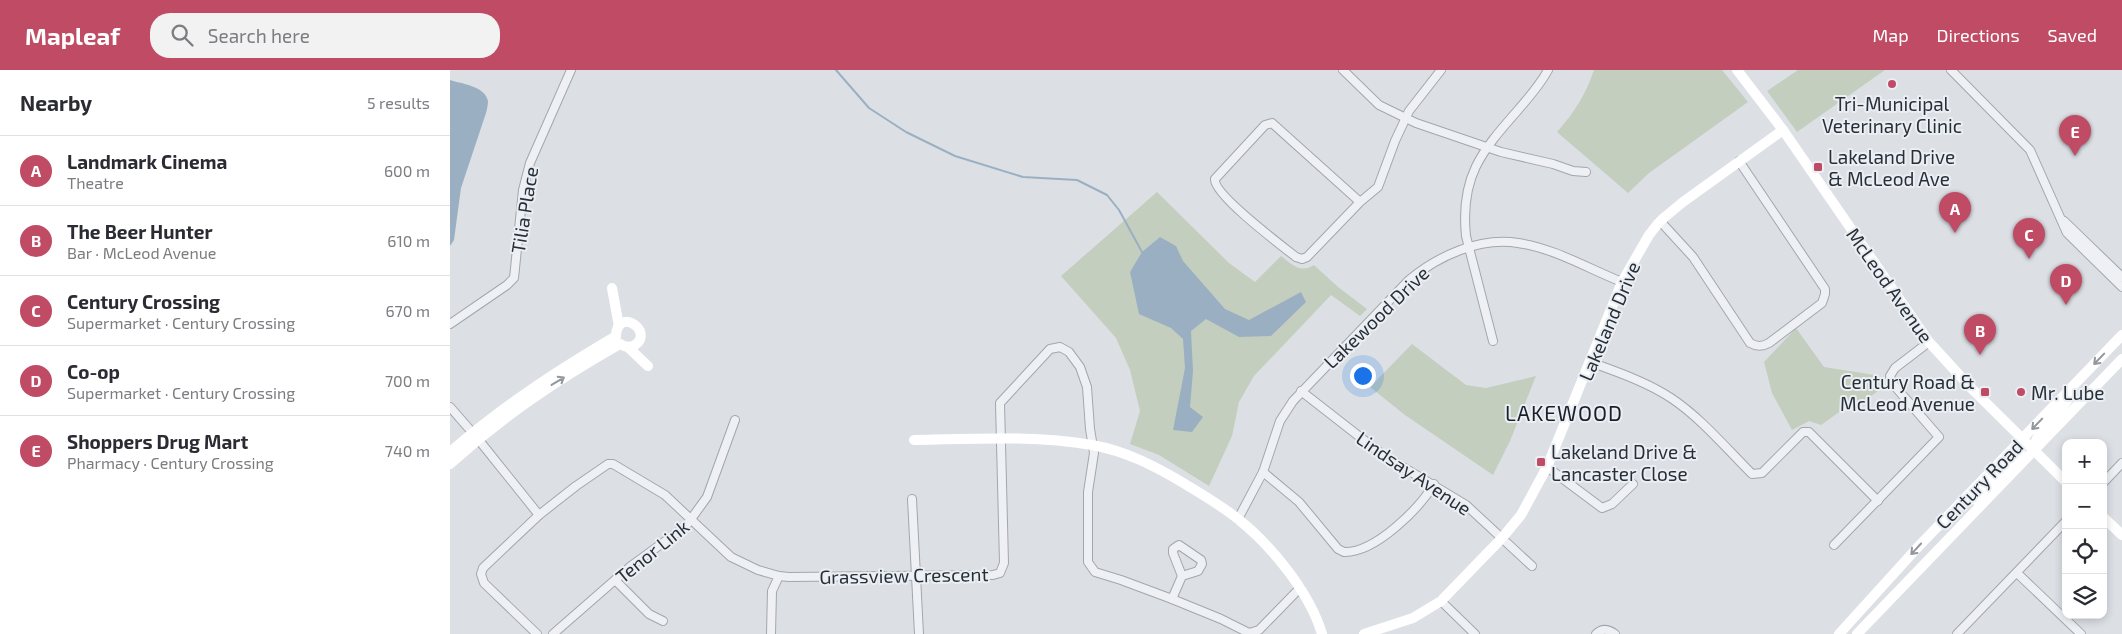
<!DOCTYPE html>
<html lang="en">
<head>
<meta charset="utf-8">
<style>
  :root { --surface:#fff; --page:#f2f2f3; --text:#2b2b33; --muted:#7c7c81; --line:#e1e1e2; --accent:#c04b65 }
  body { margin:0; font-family:"Exo 2",sans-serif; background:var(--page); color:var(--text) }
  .controls { position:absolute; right:15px; bottom:15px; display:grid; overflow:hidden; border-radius:10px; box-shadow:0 2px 8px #0003 }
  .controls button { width:45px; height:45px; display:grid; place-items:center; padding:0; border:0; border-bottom:1px solid var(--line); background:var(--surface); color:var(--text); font:25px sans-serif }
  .you { position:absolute; left:912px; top:305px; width:18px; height:18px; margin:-12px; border:4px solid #fff; border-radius:50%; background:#1a73e8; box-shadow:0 0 0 8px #1a73e833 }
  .badge { display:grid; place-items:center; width:32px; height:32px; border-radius:50%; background:var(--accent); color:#fff; font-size:16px; font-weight:700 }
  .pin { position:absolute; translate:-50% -41px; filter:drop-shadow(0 1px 2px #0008) }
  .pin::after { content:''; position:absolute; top:26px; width:18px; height:15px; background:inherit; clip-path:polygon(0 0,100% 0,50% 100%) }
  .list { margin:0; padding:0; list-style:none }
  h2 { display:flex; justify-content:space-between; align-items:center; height:65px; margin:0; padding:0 20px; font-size:21px }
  h2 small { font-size:16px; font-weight:400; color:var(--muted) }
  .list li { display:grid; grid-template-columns:32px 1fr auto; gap:15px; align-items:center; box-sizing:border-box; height:70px; padding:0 20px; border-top:1px solid var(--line) }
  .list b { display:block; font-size:19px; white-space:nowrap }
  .list p { margin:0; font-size:16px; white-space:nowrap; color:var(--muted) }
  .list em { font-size:16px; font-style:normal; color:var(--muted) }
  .icon { flex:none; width:28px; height:28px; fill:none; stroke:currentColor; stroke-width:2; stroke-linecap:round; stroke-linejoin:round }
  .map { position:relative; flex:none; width:1672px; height:564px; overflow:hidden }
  header { display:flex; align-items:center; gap:30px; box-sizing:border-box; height:70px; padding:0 25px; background:var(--accent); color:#fff }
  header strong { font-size:24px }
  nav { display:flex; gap:28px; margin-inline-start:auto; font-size:18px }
  .search { width:350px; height:45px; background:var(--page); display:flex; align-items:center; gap:12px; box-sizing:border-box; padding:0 18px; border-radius:20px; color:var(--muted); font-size:19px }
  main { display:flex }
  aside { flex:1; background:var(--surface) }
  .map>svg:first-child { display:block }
  .green { fill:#c3cebe }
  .water { fill:#9ab0c2 }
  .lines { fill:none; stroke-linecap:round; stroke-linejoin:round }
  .stream { stroke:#9ab0c2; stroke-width:2 }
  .street-casing { stroke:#a2a7ae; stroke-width:10 }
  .street { stroke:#eef0f4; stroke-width:8 }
  .secondary { stroke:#fff; stroke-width:10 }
  .oneway { stroke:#93979c }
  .poi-dot { fill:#c04b65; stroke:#ebeff3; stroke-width:2 }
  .labels { text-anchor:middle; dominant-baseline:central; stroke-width:4; stroke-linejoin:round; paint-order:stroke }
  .poi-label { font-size:19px; fill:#272f39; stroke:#ebeff3; text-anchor:start }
  .street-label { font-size:19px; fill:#272f39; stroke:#ebeff3 }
  .quarter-label { font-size:21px; letter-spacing:1px; fill:#1a202a; stroke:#ebeff3 }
</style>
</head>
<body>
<header>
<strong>Mapleaf</strong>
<div class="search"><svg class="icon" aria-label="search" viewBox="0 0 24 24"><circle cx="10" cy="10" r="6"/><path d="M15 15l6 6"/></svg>Search here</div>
<nav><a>Map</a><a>Directions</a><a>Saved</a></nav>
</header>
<main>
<aside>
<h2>Nearby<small>5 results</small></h2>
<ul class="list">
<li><span class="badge">A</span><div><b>Landmark Cinema</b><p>Theatre</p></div><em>600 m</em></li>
<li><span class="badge">B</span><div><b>The Beer Hunter</b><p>Bar · McLeod Avenue</p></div><em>610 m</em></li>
<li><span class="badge">C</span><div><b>Century Crossing</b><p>Supermarket · Century Crossing</p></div><em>670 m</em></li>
<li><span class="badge">D</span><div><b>Co-op</b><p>Supermarket · Century Crossing</p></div><em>700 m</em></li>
<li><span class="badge">E</span><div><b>Shoppers Drug Mart</b><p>Pharmacy · Century Crossing</p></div><em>740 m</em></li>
</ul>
</aside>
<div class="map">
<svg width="1672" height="564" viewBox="0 0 1672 564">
  <rect width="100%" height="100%" fill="#dce0e5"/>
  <g class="green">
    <path d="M1144,0H1272L1298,32L1199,103L1178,123L1107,62C1124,43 1136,24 1144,0Z"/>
    <polygon points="1348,0 1435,0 1347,62 1317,21"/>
    <path d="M707,122L779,193L805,212L831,186C842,194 850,204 864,195L888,217L917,239L910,246L881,225L804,306L789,332L782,366L759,416L709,385L680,374L690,341L680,300L666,268L611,206Z"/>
    <polygon points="1346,258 1374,297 1425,305 1432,318 1405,338 1399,335 1371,355 1359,351 1342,360 1322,323 1314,292"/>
    <polygon points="962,274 1016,315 1036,318 1086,306 1060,371 1043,405 955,345 920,317"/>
  </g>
  <g class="water">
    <path d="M0,10C12,14 35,16 38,31C38,34 37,40 36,43L11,118L4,170L0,176Z"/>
    <polygon points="710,167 726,176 733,191 775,239 799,250 851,222 856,232 821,266 789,267 756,249 741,261 743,301 740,337 753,347 742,362 723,360 735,298 733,269 721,258 689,244 680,202 692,182"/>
  </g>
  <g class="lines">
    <polyline class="stream" points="386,0 419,38 456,62 505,86 573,107 627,110 657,125 669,140 692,182"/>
    <g class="street-casing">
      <g id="street">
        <polyline points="893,0 929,35 966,53 1051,82 1103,94 1123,101 1136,102"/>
        <polyline points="1501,0 1580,80 1617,163 1672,217"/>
        <path d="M910,132L822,53L815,55L765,109C763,124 832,176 846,187L852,189L857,187L910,132L928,117L945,71L959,41L991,0"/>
        <path d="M1210,151L1243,187L1300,273C1307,277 1312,277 1319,273L1372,233L1375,224V219L1289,91"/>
        <polyline points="1614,151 1672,207"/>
        <polyline points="0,254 57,215 64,208 73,120 80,93 121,0"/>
        <path d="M1043,271L1016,166C1010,107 1031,82 1068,40C1079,27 1090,15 1098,0"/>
        <path d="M1140,292C1167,302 1197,312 1221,328C1251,348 1276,378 1302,404L1312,403L1353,362H1359L1428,431"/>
        <polyline points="851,321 933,385 1016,435 1082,496"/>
        <polyline points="0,337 28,369 89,445"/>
        <polyline points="1097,397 1152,438 1162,434 1183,414"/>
        <path d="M813,402L849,432L888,479L894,482C925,483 969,439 984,414"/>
        <polyline points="1653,413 1672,393"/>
        <polyline points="462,429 469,564"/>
        <path d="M788,449L813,402L830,351L843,331L959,210C988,186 1029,167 1068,173C1104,178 1139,199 1172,212"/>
        <polyline points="1384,475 1489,367 1442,313 1440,306 1445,298 1479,272"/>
        <polyline points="1567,503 1631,564"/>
        <polyline points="165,510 199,544 213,551"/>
        <polyline points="722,529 732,506 723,483 723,479 729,475 751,490 752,494 748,501 732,506"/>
        <polyline points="991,531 1025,564"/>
        <polyline points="87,564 34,513 31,504 33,498 89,445 126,416 158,394 163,394 215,425 281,487 308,500 329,506 339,507 543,505 550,503 554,493 550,333 600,279 610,277 619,282 630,297 637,317 640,359 644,383 638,422 638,492 645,502 671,510 722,529 771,549 799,563 809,560 850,518"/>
        <polyline points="103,564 181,496 236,456 257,427 285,350"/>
        <polyline points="321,564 322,521 329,506"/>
        <path d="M1146,564C1152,558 1158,559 1165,564"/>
        <polyline points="1507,564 1616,451"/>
      </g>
    </g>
    <use href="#street" class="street"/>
    <g class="secondary">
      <polyline points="1287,0 1333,60 1479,272 1522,319 1616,412"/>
      <polyline points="162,218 169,256"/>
      <path d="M166,266C167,236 205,261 185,275C180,278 175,277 170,274"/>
      <polyline points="178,277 198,296"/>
      <path d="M464,370C523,369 583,365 642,375C676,381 705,396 735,414C753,425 772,436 788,449C822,476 860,523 872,564"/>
      <path d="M1585,380C1581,363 1615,341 1622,322"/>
      <path d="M0,382C53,336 105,302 166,266"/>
      <path d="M0,394C54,345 107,310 170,274"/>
      <polyline points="1527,431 1570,381 1573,369"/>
      <polyline points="1653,447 1672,465"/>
      <polyline points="914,564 963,548 991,531 1052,468 1071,445 1097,397 1172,212 1199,165 1210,151 1233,132 1333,60"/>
      <polyline points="1389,564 1467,478 1672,265"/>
      <polyline points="1407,564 1672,289"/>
    </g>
  </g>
  <defs><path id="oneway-shaft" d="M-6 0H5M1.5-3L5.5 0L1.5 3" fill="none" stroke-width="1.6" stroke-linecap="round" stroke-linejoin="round" transform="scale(1.25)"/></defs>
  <g class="oneway">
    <use href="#oneway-shaft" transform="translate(1649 289) rotate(134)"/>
    <use href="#oneway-shaft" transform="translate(108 311) rotate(-31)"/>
    <use href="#oneway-shaft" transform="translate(1587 354) rotate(134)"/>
    <use href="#oneway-shaft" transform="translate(1466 479) rotate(133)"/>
  </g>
  <g class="poi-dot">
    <circle cx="1442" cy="14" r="5"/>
    <rect x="1363" y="92" width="10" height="10" rx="2.5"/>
    <rect x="1530" y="317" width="10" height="10" rx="2.5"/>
    <circle cx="1571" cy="322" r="5"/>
    <rect x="1086" y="387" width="10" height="10" rx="2.5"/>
  </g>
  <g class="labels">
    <g class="poi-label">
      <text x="1442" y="33" text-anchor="middle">Tri-Municipal<tspan x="1442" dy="22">Veterinary Clinic</tspan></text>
      <text x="1378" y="86">Lakeland Drive<tspan x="1378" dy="22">&amp; McLeod Ave</tspan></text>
      <text x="1525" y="311" text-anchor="end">Century Road &amp;<tspan x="1525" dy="22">McLeod Avenue</tspan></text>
      <text x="1581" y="322">Mr. Lube</text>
      <text x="1101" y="381">Lakeland Drive &amp;<tspan x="1101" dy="22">Lancaster Close</tspan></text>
    </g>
    <g class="street-label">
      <text transform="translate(74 140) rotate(-81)">Tilia Place</text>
      <text transform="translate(1440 215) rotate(55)">McLeod Avenue</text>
      <text transform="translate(926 247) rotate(-44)">Lakewood Drive</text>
      <text transform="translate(1159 251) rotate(-67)">Lakeland Drive</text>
      <text transform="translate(964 403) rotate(34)">Lindsay Avenue</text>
      <text transform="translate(1529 414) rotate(-46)">Century Road</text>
      <text transform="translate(202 481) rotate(-39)">Tenor Link</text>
      <text transform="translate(454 505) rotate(-1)">Grassview Crescent</text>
    </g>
    <g class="quarter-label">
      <text x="1114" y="342">LAKEWOOD</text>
    </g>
  </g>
</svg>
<div class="controls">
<button>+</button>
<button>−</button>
<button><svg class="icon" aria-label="locate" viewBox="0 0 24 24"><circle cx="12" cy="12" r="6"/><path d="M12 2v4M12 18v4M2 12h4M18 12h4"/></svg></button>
<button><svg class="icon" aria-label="layers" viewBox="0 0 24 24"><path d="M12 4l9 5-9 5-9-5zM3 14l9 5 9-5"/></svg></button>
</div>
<div class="you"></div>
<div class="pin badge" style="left:1505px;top:163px">A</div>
<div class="pin badge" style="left:1530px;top:285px">B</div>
<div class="pin badge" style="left:1579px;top:189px">C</div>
<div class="pin badge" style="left:1616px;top:235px">D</div>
<div class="pin badge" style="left:1625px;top:86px">E</div>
</div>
</main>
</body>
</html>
